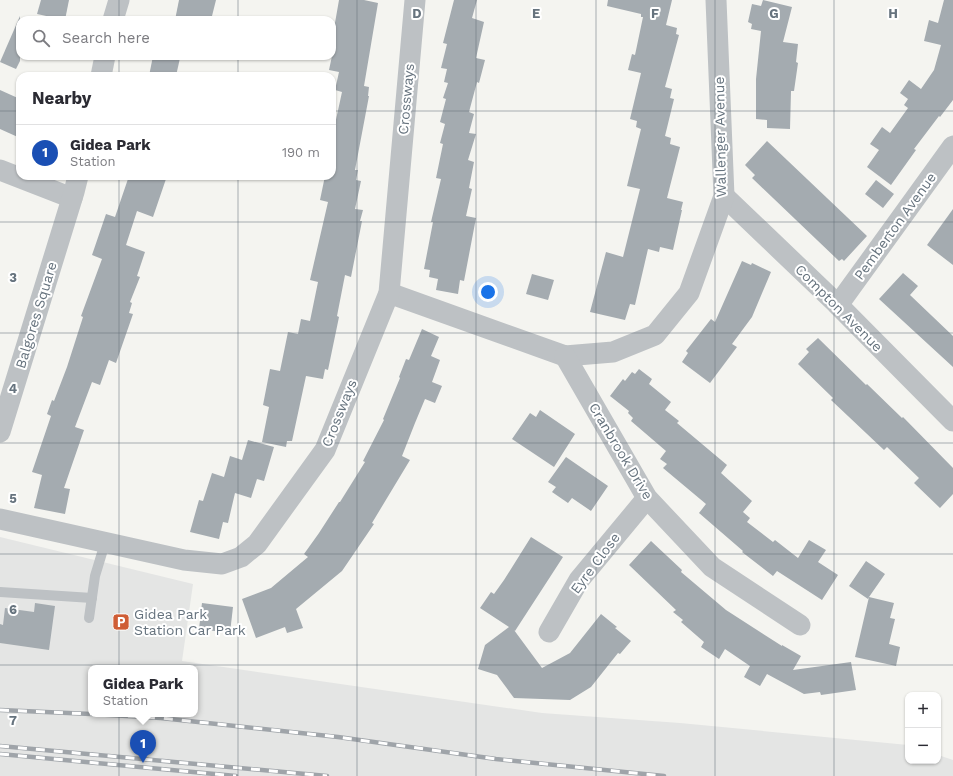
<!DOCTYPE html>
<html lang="en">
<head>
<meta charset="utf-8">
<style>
  :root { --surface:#fff; --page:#f2f2f3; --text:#2b2b33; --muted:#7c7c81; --line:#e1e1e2; --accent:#0b8043 }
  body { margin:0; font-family:"Work Sans",sans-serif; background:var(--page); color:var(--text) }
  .controls { position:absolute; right:12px; bottom:12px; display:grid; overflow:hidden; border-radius:8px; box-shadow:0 1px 3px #0004 }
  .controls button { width:36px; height:36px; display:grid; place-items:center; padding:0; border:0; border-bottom:1px solid var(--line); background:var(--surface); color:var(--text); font:20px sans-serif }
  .you { position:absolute; left:488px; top:292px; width:14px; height:14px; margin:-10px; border:3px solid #fff; border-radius:50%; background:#1a73e8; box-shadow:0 0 0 6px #1a73e833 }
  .badge { display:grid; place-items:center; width:26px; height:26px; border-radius:50%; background:var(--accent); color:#fff; font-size:13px; font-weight:700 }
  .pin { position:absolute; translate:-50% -33px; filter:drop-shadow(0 1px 2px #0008) }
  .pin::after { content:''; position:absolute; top:21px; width:14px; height:12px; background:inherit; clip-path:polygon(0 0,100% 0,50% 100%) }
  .popup { position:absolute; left:88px; top:665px; width:110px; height:52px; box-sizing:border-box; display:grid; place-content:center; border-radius:8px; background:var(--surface); filter:drop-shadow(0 1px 3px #0005); font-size:13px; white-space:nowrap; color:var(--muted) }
  .popup b { font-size:15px; color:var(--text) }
  .popup::after { content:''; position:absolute; left:50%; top:100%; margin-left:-8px; border:8px solid transparent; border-top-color:var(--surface) }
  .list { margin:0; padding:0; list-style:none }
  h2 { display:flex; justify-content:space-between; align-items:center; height:52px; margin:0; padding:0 16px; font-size:17px }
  h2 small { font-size:13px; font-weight:400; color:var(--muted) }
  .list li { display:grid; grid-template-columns:26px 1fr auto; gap:12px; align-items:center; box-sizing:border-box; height:56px; padding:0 16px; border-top:1px solid var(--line) }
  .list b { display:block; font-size:15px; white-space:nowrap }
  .list p { margin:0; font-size:13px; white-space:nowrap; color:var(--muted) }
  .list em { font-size:13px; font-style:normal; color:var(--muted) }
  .icon { flex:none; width:22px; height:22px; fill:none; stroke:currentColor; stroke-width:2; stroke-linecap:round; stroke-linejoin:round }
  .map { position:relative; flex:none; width:953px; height:776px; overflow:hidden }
  .search { position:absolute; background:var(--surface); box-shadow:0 1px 3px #0004; left:16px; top:16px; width:320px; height:44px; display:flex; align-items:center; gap:10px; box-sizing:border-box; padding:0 14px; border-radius:12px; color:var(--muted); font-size:15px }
  .panel { position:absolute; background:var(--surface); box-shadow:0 1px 3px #0004; left:16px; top:72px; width:320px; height:108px; border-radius:12px }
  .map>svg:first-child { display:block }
  .built { fill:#e4e5e4; fill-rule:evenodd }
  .building { fill:#a4abb0 }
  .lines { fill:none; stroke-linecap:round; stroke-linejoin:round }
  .lane { stroke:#bdc1c4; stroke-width:10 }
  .street { stroke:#bdc1c4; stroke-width:21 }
  .rail-casing { stroke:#9fa4a9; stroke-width:4.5 }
  .rail { stroke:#fff; stroke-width:3; stroke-dasharray:9; stroke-linecap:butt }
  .grid { fill:none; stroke:#66737e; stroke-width:1; stroke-opacity:0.55 }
  .labels { text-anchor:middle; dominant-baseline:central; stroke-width:4; stroke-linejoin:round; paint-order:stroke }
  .street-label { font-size:14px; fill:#66737e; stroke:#fff }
  .poi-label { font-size:14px; fill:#66737e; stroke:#fff; text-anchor:start }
  .grid-label { font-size:13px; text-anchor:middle; font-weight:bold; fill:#66737e; stroke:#fff; stroke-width:4; stroke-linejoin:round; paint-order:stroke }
</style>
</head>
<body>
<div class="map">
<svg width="953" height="776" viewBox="0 0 953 776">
  <rect width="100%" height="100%" fill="#f4f4f0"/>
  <path class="built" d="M0,537L193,584L182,661L542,713L680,723L908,745V761H938V755L953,760V776H0ZM91,668H195V714H91Z"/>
  <g class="building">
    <polygon points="41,0 69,0 65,20 37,14"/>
    <polygon points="179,0 216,0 211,20 175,20"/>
    <polygon points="339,0 364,0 378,3 364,86 369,87 368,96 369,96 355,170 358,170 356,180 361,181 355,209 363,210 360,221 362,221 351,277 345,275 337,316 339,317 328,370 325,369 323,379 306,376 292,441 287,441 286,447 262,442 269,407 263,405 270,369 280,371 288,332 298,334 301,319 310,321 318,282 310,280 328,202 320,200 325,176 332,176 332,138 342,92 335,90 339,72 329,70 332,56 332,40"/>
    <polygon points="454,0 477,0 472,18 484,22 476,58 485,60 479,83 477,82 469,112 474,114 469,133 476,134 468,160 474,162 469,188 472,189 466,216 476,218 464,281 460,280 458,294 436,290 438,279 429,277 430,270 424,269 433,222 431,222 441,179 436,178 443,144 440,143 445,124 440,122 446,99 443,98 448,83 444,82 447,69 441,68 447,44 443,43"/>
    <polygon points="608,0 672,0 666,25 677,28 676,34 679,35 665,87 672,89 670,98 674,99 665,136 671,138 670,144 680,147 667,198 683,202 681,210 682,210 673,250 660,247 659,252 648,249 635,305 630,304 625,320 590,312 606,252 623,257 640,189 627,186 641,129 636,127 637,121 630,119 641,73 628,70 632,54 635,55 643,17 641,17 641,14 607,6"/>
    <polygon points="763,0 792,7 783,42 798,44 796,62 798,63 794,91 791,91 790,129 767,128 767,120 756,119 756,79 761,31 751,29 752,24 748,22 752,4 761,6"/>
    <polygon points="944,0 953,0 953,100 940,117 939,116 914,149 916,150 891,185 867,167 879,150 870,144 882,127 890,133 908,108 904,105 908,99 900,93 909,80 921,89 934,70 941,45 924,41 929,20 938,23"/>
    <polygon points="20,16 20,61 16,69 0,62"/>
    <polygon points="153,56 169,56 180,58 176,76 149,76"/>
    <polygon points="0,90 20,99 20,138 0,129"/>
    <polygon points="767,141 867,236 844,261 842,259 839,261 752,178 755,175 745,165"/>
    <polygon points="129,176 167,176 153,217 137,211 126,245 145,252 137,276 140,277 130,302 132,303 129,313 133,314 116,363 109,360 100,385 92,382 75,427 84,430 64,488 70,489 65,514 34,508 42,475 32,472 51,416 47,414 52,400 54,401 67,367 83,317 81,316 102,259 92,255 106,214 115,217"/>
    <polygon points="876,180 894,194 883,208 865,194"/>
    <polygon points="953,209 953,265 927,245"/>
    <polygon points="742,261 751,265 752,263 771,272 752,317 732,344 737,347 710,383 682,362 688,353 686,351 711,319 715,322"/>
    <polygon points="903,273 918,286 910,295 953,336 953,367 879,299"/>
    <polygon points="532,274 554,280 548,300 526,294"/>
    <polygon points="422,329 439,337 431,356 440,360 432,382 442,386 435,403 425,399 415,423 402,456 410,460 372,523 374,524 342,571 296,609 303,628 287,633 285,627 256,638 242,599 271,588 308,557 304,554 319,533 339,502 340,502 365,462 363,461 384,420 383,419 400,378 399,377 406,359 409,360"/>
    <polygon points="818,338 866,385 867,384 902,418 903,417 953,468 953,494 940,508 914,483 919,478 887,447 884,450 831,400 833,398 798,364 809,352 806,349"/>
    <polygon points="639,369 652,379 649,384 671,402 665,410 679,421 677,423 727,465 721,473 752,501 743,512 750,518 747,522 773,542 775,540 798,558 809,540 826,550 818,562 838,575 822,600 777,571 773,576 742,552 743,551 699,513 706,504 663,468 667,464 660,459 666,451 631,421 633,418 628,413 629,411 610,396 623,379 625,381 632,372 635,374"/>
    <polygon points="540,410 575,434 554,467 512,439 530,413 536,417"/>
    <polygon points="248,440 274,447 264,481 257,479 251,498 235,493 228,523 223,522 219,539 190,532 199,500 203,501 212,473 224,477 230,456 242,460"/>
    <polygon points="566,457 608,486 591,511 572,498 568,503 552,492 556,487 548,482"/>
    <polygon points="531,537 563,557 515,631 514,630 542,668 570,653 601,614 617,627 615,628 631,641 620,654 618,653 591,687 570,700 514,698 497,675 478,669 485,645 509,627 480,608 491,592 494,594 504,580"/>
    <polygon points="651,541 682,570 681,572 726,610 782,646 782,645 801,656 793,670 851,662 856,690 821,695 820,692 804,694 767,674 760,686 744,677 750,666 725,649 719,659 701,647 704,642 681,622 683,620 673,612 676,610 629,565"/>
    <polygon points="866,561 885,574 869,597 894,603 890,618 895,619 889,644 900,647 896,666 855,657 869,597 868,599 849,586"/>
    <polygon points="35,603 55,606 49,650 0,643 0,624 3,625 5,608 34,612"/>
    <polygon points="202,603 233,607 230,633 199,629"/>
  </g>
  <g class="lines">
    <g class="lane">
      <polyline points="0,592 92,598"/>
      <polyline points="89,618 95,576 105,543"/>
    </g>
    <g class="street">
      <polyline points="113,20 119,0"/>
      <polyline points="101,76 105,56"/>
      <polyline points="0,170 72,198"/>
      <polyline points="724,196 838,305 953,421"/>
      <polyline points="389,293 565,356 613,352 655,335 689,293 724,196 716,0"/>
      <polyline points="838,305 953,146"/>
      <polyline points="565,356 647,498 712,567 800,625"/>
      <polyline points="0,432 74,192 78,176"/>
      <polyline points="0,519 184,560 222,564 241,557 257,544 325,450 389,293 415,0"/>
      <polyline points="549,632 579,580 647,498"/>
    </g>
    <g class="rail-casing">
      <g id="rail">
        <polyline points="0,710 91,714"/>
        <polyline points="92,714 161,718 338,737 496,759 664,776"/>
        <polyline points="0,746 327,776"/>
        <polyline points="0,754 236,776"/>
      </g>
    </g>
    <use href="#rail" class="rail"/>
  </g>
  <path class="grid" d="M119,0V20M238,0V20M357,0V776M476,0V776M596,0V776M715,0V776M834,0V776M119,56V76M238,56V76M0,111H20M332,111H953M119,176V776M238,176V776M0,222H953M0,333H953M0,443H953M0,554H953M0,665H953"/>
  <defs>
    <g id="parking-square" transform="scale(0.9)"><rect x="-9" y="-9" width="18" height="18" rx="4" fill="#cf5d35" stroke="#fff"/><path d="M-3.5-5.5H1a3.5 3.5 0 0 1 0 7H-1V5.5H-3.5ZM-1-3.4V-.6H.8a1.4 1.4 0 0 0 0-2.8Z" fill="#fff"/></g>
  </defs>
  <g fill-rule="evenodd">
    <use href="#parking-square" x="121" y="622"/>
  </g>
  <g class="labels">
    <g class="street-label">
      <text transform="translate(406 99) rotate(-85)">Crossways</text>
      <text transform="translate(720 137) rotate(-91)">Wallenger Avenue</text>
      <text transform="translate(895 226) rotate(-54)">Pemberton Avenue</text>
      <text transform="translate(839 308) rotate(45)">Compton Avenue</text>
      <text transform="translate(36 315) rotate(-73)">Balgores Square</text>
      <text transform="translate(339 413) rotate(-68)">Crossways</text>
      <text transform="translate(621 451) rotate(59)">Cranbrook Drive</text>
      <text transform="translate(595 563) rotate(-53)">Eyre Close</text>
    </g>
    <g class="poi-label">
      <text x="134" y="614">Gidea Park<tspan x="134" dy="16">Station Car Park</tspan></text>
    </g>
  </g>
  <g class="grid-label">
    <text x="417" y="18">D</text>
    <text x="536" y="18">E</text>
    <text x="655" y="18">F</text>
    <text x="774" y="18">G</text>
    <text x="893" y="18">H</text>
    <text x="13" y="282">3</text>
    <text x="13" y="393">4</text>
    <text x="13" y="503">5</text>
    <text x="13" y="614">6</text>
    <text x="13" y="725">7</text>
  </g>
</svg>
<div class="controls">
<button>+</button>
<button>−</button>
</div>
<div class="you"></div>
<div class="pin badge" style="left:143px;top:763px;background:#1a4fb4">1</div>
<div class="popup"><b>Gidea Park</b>Station</div>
<div class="search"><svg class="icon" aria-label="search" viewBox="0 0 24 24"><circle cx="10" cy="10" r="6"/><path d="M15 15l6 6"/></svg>Search here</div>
<section class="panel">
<h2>Nearby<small></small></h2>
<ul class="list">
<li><span class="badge" style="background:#1a4fb4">1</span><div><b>Gidea Park</b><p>Station</p></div><em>190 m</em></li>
</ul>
</section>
</div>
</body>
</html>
